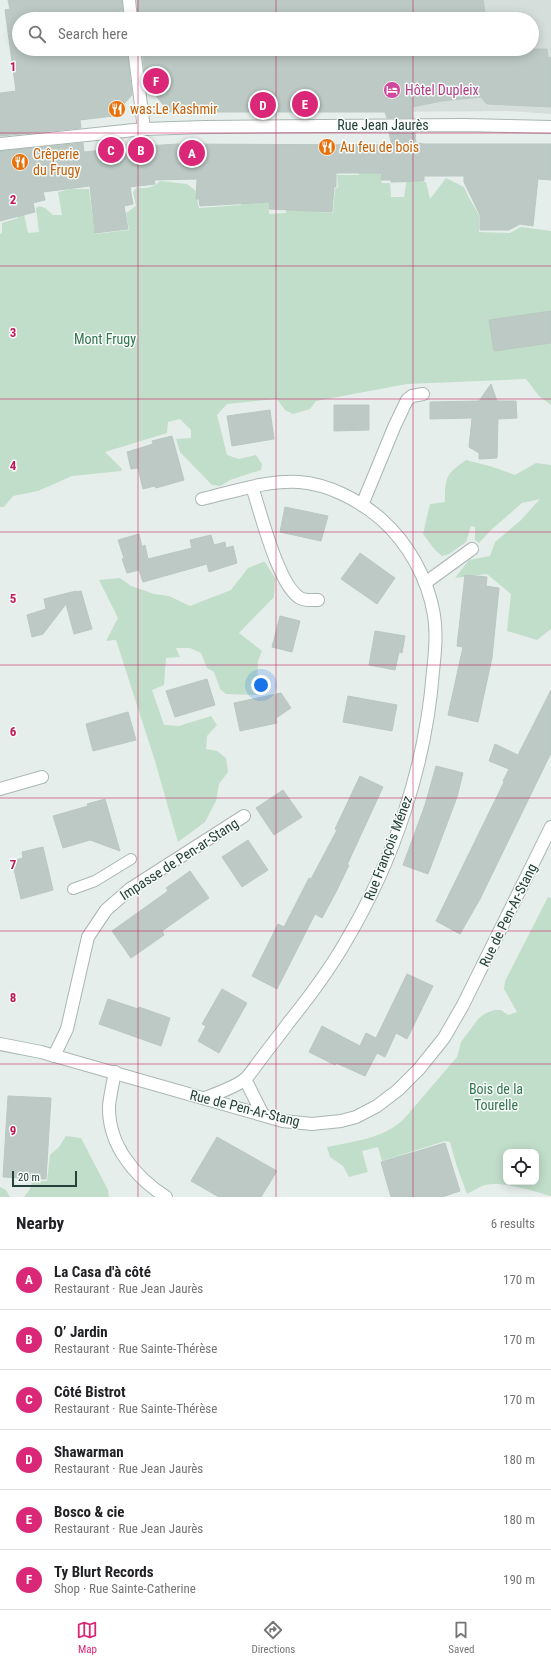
<!DOCTYPE html>
<html lang="en">
<head>
<meta charset="utf-8">
<style>
  :root { --surface:#fff; --page:#f6f6f6; --text:#202124; --muted:#757577; --line:#e0e0e0; --accent:#db2777 }
  body { margin:0; font-family:"Roboto Condensed",sans-serif; background:var(--page); color:var(--text) }
  .controls { position:absolute; right:12px; bottom:12px; display:grid; overflow:hidden; border-radius:8px; box-shadow:0 2px 10px #0003 }
  .controls button { width:36px; height:36px; display:grid; place-items:center; padding:0; border:0; border-bottom:1px solid var(--line); background:var(--surface); color:var(--text); font:20px sans-serif }
  .scale { position:absolute; left:12px; bottom:10px; width:65px; box-sizing:border-box; padding-left:4px; border:2px solid #26403a; border-top:0; font-size:11px; line-height:14px; white-space:nowrap; color:#26403a; -webkit-text-stroke:3px #f7fbf9; paint-order:stroke }
  .you { position:absolute; left:261px; top:685px; width:14px; height:14px; margin:-10px; border:3px solid #fff; border-radius:50%; background:#1a73e8; box-shadow:0 0 0 6px #1a73e833 }
  .badge { display:grid; place-items:center; width:26px; height:26px; border-radius:50%; background:var(--accent); color:#fff; font-size:13px; font-weight:700 }
  .pin { position:absolute; translate:-50% -50%; border:2px solid #fff; box-shadow:0 1px 4px #0006 }
  .list { margin:0; padding:0; list-style:none }
  h2 { display:flex; justify-content:space-between; align-items:center; height:52px; margin:0; padding:0 16px; font-size:17px }
  h2 small { font-size:13px; font-weight:400; color:var(--muted) }
  .list li { display:grid; grid-template-columns:26px 1fr auto; gap:12px; align-items:center; box-sizing:border-box; height:60px; padding:0 16px; border-top:1px solid var(--line) }
  .list b { display:block; font-size:15px; white-space:nowrap }
  .list p { margin:0; font-size:13px; white-space:nowrap; color:var(--muted) }
  .list em { font-size:13px; font-style:normal; color:var(--muted) }
  .icon { flex:none; width:22px; height:22px; fill:none; stroke:currentColor; stroke-width:2; stroke-linecap:round; stroke-linejoin:round }
  .map { position:relative; flex:none; width:551px; height:1197px; overflow:hidden }
  .search { position:absolute; background:var(--surface); box-shadow:0 2px 10px #0003; left:12px; right:12px; top:12px; height:44px; display:flex; align-items:center; gap:10px; box-sizing:border-box; padding:0 14px; border-radius:22px; color:var(--muted); font-size:15px }
  .sheet { height:412px; background:var(--surface) }
  nav { display:flex; justify-content:space-around; align-items:center; box-sizing:border-box; height:56px; border-top:1px solid var(--line); background:var(--surface); font-size:11px; color:var(--muted) }
  nav a { display:grid; justify-items:center; gap:2px }
  nav .on { color:var(--accent) }
  .map>svg:first-child { display:block }
  .built { fill:#d5deda }
  .green { fill:#c1deca; fill-rule:evenodd }
  .building { fill:#bcc9c4; stroke:#b9c8c2 }
  .lines { fill:none; stroke-linecap:round; stroke-linejoin:round }
  .service-casing { stroke:#a9b6b2; stroke-width:12 }
  .minor-casing { stroke:#a9b6b2; stroke-width:14 }
  .tertiary-casing { stroke:#a9b6b2; stroke-width:14 }
  .service { stroke:#fff; stroke-width:10 }
  .minor { stroke:#fff; stroke-width:12 }
  .tertiary { stroke:#fff; stroke-width:12 }
  .grid { fill:none; stroke:#c2185b; stroke-width:1; stroke-opacity:0.55 }
  .labels { text-anchor:middle; dominant-baseline:central; stroke-width:3; stroke-linejoin:round; paint-order:stroke }
  .hotel-label { font-size:14px; fill:#b23c85; stroke:#f7fbf9; text-anchor:start }
  .food-label { font-size:14px; fill:#c56008; stroke:#f7fbf9; text-anchor:start }
  .street-label { font-size:14px; fill:#26403a; stroke:#f7fbf9 }
  .park-label { font-size:14px; fill:#32754e; stroke:#f7fbf9 }
  .grid-label { font-size:13px; text-anchor:middle; font-weight:bold; fill:#c2185b; stroke:#f7fbf9; stroke-width:3; stroke-linejoin:round; paint-order:stroke }
</style>
</head>
<body>
<div class="map">
<svg width="551" height="1197" viewBox="0 0 551 1197">
  <rect width="100%" height="100%" fill="#e6eeeb"/>
  <polygon class="built" points="359,0 551,0 551,114 508,111 376,112 532,49 532,19 363,19"/>
  <g class="green">
    <path d="M380,171L381,181L382,183H390L391,197H404L407,177H409L411,182H426L430,199L446,178L464,187L468,196L479,215V232L510,233L521,227L551,231V405L539,396L526,379L407,384L316,401L310,409L293,414L285,410L277,399L227,404L217,415L227,455L239,459L256,455L262,464L261,470L230,480L220,486L212,485L180,452L176,439L191,438V430L180,419L168,422L167,433L105,452L122,469L121,471L72,476L38,491L13,496L4,507H0V234L2,233V223L18,218L16,209H23L28,233L39,232L36,208L39,206L45,208L53,215H62L58,192L71,189H89L95,234L129,230L126,213L136,206L133,192L137,187C145,190 154,187 160,181L187,184L195,190L199,208L241,205L240,180L267,191L269,214L286,213L285,188L317,184L316,212L333,213L335,189L338,187L337,175H359V172Z"/>
    <path d="M466,460L493,467L515,475L536,463L551,465V629L537,640L507,631L511,594L487,574L455,578L469,560L490,556L495,542L520,521L540,499L522,503L492,529L479,543L475,540V527L471,526L466,542L449,554L442,556L435,550L423,534L430,504L445,502C445,477 446,474 466,460Z"/>
    <polygon points="263,562 265,562 275,578 274,597 239,633 262,651 258,661 257,695 226,694 220,689 214,672 207,668 201,653 190,648 176,648 180,657 166,658 164,685 152,690 164,725 179,726 211,716 217,725 207,736 206,749 217,751 226,758 228,772 219,784 216,801 205,822 178,842 155,761 116,640 106,641 118,618 99,580 120,578 131,586 154,594 169,596 190,606 231,590 248,568"/>
    <path d="M548,897L551,898V1196C532,1191 504,1181 485,1185C479,1187 473,1191 467,1194L457,1167L450,1142L445,1141L382,1161L378,1147L362,1151L368,1172L349,1177L343,1166L330,1157L327,1147C354,1141 382,1139 403,1120L457,1057L461,1042L479,1018L486,1013L495,1010H501L508,1015L517,1012L504,989L505,981ZM506,1152H536V1182H506Z"/>
    <polygon points="66,1136 81,1138 108,1190 109,1197 24,1197 30,1189 32,1181 47,1181 50,1155 59,1147"/>
    <polygon points="0,1187 6,1190 10,1197 0,1197"/>
  </g>
  <g class="building">
    <polygon points="8,0 122,0 123,19 19,19 19,49 127,49 132,95 113,116 80,120 81,128 0,136 0,93 16,91 5,10 10,9"/>
    <polygon points="137,0 483,0 486,19 138,19"/>
    <polygon points="142,49 244,49 244,56 297,52 296,49 547,49 548,58 551,57 551,107 487,104 481,97 442,101 412,107 413,118 387,118 385,112 169,112 153,92 147,92"/>
    <polygon points="389,133 415,133 416,143 424,144 551,144 551,180 538,179 533,226 520,224 509,230 480,230 480,215 464,182 464,176 424,176 424,181 391,182 391,180 381,180 381,173 336,173 336,187 334,187 332,212 269,209 269,202 200,206 199,199 196,199 197,179 154,180 155,184 130,187 133,204 124,206 128,229 95,233 90,186 43,192 45,200 33,203 35,212 0,221 0,151 83,143 84,152 145,146 178,144 392,145"/>
    <polygon points="551,311 551,343 494,351 489,320"/>
    <polygon points="491,384 497,401 516,401 517,418 498,419 497,458 479,459 479,453 469,447 472,418 430,419 430,402 479,401"/>
    <polygon points="334,405 369,405 369,430 334,431"/>
    <polygon points="270,410 274,439 232,446 227,416"/>
    <polygon points="172,436 184,480 156,488 155,486 143,489 138,468 131,469 127,452 153,444 152,441"/>
    <polygon points="285,507 328,516 321,541 280,532"/>
    <polygon points="139,534 142,547 145,545 148,559 192,548 190,540 211,535 214,545 225,542 226,548 233,546 237,563 209,572 207,564 143,582 139,570 127,573 122,559 124,558 118,540"/>
    <polygon points="360,553 395,578 377,604 341,579"/>
    <polygon points="465,575 487,577 486,586 499,588 492,658 478,722 448,715 463,647 457,646"/>
    <polygon points="76,591 75,592 81,591 92,629 74,634 66,604 43,634 32,637 27,615 46,609 44,599"/>
    <polygon points="280,616 300,621 292,652 272,647"/>
    <polygon points="375,631 405,636 402,653 399,652 395,670 369,665"/>
    <polygon points="207,679 215,705 175,717 166,691"/>
    <polygon points="551,690 551,753 480,899 460,934 436,921 504,782 503,781 509,769 489,761 495,744 518,755"/>
    <polygon points="281,693 291,708 276,718 277,723 240,731 234,703"/>
    <polygon points="348,696 397,705 392,731 343,722"/>
    <polygon points="128,712 136,740 93,751 86,724"/>
    <polygon points="436,766 463,773 457,797 428,874 403,865 425,805"/>
    <polygon points="360,776 383,787 347,865 349,865 336,892 322,918 315,914 277,989 252,976 278,924 284,927 309,878 311,879 337,830 335,829"/>
    <polygon points="283,790 302,817 274,835 256,808"/>
    <polygon points="105,799 120,851 90,840 63,848 53,816 88,806 87,804"/>
    <polygon points="248,840 268,870 242,887 222,857"/>
    <polygon points="43,847 53,890 21,899 12,861 23,858 22,852"/>
    <polygon points="190,871 209,898 162,931 164,935 131,958 112,931 168,891 166,888"/>
    <polygon points="407,974 433,986 407,1039 396,1033 385,1057 377,1053 365,1076 336,1063 335,1065 309,1052 322,1026 360,1046 366,1033 376,1038"/>
    <polygon points="222,989 247,1003 219,1053 198,1041 206,1026 202,1024"/>
    <polygon points="108,999 138,1009 139,1007 170,1018 161,1046 99,1024"/>
    <polygon points="8,1096 51,1098 46,1179 3,1177"/>
    <polygon points="217,1137 277,1171 261,1197 219,1197 191,1181"/>
    <polygon points="445,1143 460,1191 442,1197 391,1197 381,1162"/>
  </g>
  <g class="lines">
    <g class="service-casing">
      <polyline id="service" points="73,889 95,881 131,859"/>
    </g>
    <g class="minor-casing">
      <g id="minor">
        <polyline points="129,0 131,19"/>
        <polyline points="134,49 144,129"/>
        <path d="M252,487C261,513 278,585 300,598C305,601 312,600 318,600"/>
        <path d="M202,499C233,492 266,480 299,482C328,484 359,500 381,519C409,544 428,579 434,615C437,634 435,653 433,671C426,765 394,860 346,941C330,969 310,996 289,1022C279,1036 268,1049 258,1063C254,1068 249,1076 244,1080C233,1088 218,1093 205,1098"/>
        <polyline points="362,505 395,425 407,400 412,396 423,394"/>
        <polyline points="425,583 472,549"/>
        <polyline points="0,789 42,777"/>
        <polyline points="54,1056 67,1029 88,937 106,910 130,889 244,816"/>
        <path d="M115,1072C113,1083 110,1095 109,1106C108,1145 135,1177 166,1197"/>
        <polyline points="245,1079 263,1115"/>
      </g>
    </g>
    <g class="tertiary-casing">
      <g id="tertiary">
        <polyline points="0,144 144,129 205,127 464,125 551,127"/>
        <polyline points="0,1044 41,1052 283,1121 312,1124 341,1121 356,1117 377,1106 398,1090 419,1069 444,1038 463,1005 551,827"/>
      </g>
    </g>
    <use href="#service" class="service"/>
    <use href="#minor" class="minor"/>
    <use href="#tertiary" class="tertiary"/>
  </g>
  <path class="grid" d="M138,0V19M276,0V19M413,0V19M138,49V1197M276,49V1197M413,49V1197M0,133H551M0,266H551M0,399H551M0,532H551M0,665H551M0,798H551M0,931H551M0,1064H551"/>
  <defs>
    <g id="hotel-disc" transform="scale(0.9)"><circle r="9.5" fill="#d1479c" stroke="#f7fbf9"/><path d="M-6-4.5h1.5V1H6V5H4.5V3h-9V5H-6ZM-4 0a1.8 1.8 0 1 1 3.6 0ZM.5 0V-2.5h3Q6-2.5 6 0Z" fill="#fff"/></g>
    <g id="restaurant-disc" transform="scale(0.9)"><circle r="9.5" fill="#e8710a" stroke="#f7fbf9"/><path d="M-5-6h1v4h1v-4h1v4h1v-4h1v5L-1.5 .5V6h-2V.5L-5-1ZM5-6V6H3V1.5H1.5Q1.5-4 5-6Z" fill="#fff"/></g>
  </defs>
  <g fill-rule="evenodd">
    <use href="#hotel-disc" x="392" y="90"/>
    <use href="#restaurant-disc" x="117" y="109"/>
    <use href="#restaurant-disc" x="327" y="147"/>
    <use href="#restaurant-disc" x="20" y="162"/>
  </g>
  <g class="labels">
    <g class="hotel-label">
      <text x="405" y="90">Hôtel Dupleix</text>
    </g>
    <g class="food-label">
      <text x="130" y="109">was:Le Kashmir</text>
      <text x="340" y="147">Au feu de bois</text>
      <text x="33" y="154">Crêperie<tspan x="33" dy="16">du Frugy</tspan></text>
    </g>
    <g class="street-label">
      <text x="383" y="125">Rue Jean Jaurès</text>
      <text transform="translate(388 848) rotate(-69)">Rue François Ménez</text>
      <text transform="translate(179 859) rotate(-33)">Impasse de Pen-ar-Stang</text>
      <text transform="translate(508 915) rotate(-64)">Rue de Pen-Ar-Stang</text>
      <text transform="translate(245 1108) rotate(14)">Rue de Pen-Ar-Stang</text>
    </g>
    <g class="park-label">
      <text x="105" y="339">Mont Frugy</text>
      <text x="496" y="1089">Bois de la<tspan x="496" dy="16">Tourelle</tspan></text>
    </g>
  </g>
  <g class="grid-label">
    <text x="13" y="71">1</text>
    <text x="13" y="204">2</text>
    <text x="13" y="337">3</text>
    <text x="13" y="470">4</text>
    <text x="13" y="603">5</text>
    <text x="13" y="736">6</text>
    <text x="13" y="869">7</text>
    <text x="13" y="1002">8</text>
    <text x="13" y="1135">9</text>
  </g>
</svg>
<div class="controls">
<button><svg class="icon" aria-label="locate" viewBox="0 0 24 24"><circle cx="12" cy="12" r="6"/><path d="M12 2v4M12 18v4M2 12h4M18 12h4"/></svg></button>
</div>
<div class="scale">20 m</div>
<div class="you"></div>
<div class="pin badge" style="left:192px;top:153px">A</div>
<div class="pin badge" style="left:141px;top:150px">B</div>
<div class="pin badge" style="left:111px;top:150px">C</div>
<div class="pin badge" style="left:263px;top:105px">D</div>
<div class="pin badge" style="left:305px;top:104px">E</div>
<div class="pin badge" style="left:156px;top:81px">F</div>
<div class="search"><svg class="icon" aria-label="search" viewBox="0 0 24 24"><circle cx="10" cy="10" r="6"/><path d="M15 15l6 6"/></svg>Search here</div>
</div>
<section class="sheet">
<h2>Nearby<small>6 results</small></h2>
<ul class="list">
<li><span class="badge">A</span><div><b>La Casa d'à côté</b><p>Restaurant · Rue Jean Jaurès</p></div><em>170 m</em></li>
<li><span class="badge">B</span><div><b>O’ Jardin</b><p>Restaurant · Rue Sainte-Thérèse</p></div><em>170 m</em></li>
<li><span class="badge">C</span><div><b>Côté Bistrot</b><p>Restaurant · Rue Sainte-Thérèse</p></div><em>170 m</em></li>
<li><span class="badge">D</span><div><b>Shawarman</b><p>Restaurant · Rue Jean Jaurès</p></div><em>180 m</em></li>
<li><span class="badge">E</span><div><b>Bosco &amp; cie</b><p>Restaurant · Rue Jean Jaurès</p></div><em>180 m</em></li>
<li><span class="badge">F</span><div><b>Ty Blurt Records</b><p>Shop · Rue Sainte-Catherine</p></div><em>190 m</em></li>
</ul>
</section>
<nav>
<a class="on"><svg class="icon" aria-label="map" viewBox="0 0 24 24"><path d="M3 6l6-2 6 2 6-2v14l-6 2-6-2-6 2zM9 4v14M15 6v14"/></svg>Map</a>
<a><svg class="icon" aria-label="directions" viewBox="0 0 24 24"><path d="M12 3l9 9-9 9-9-9zM9 14v-3h6M13 9l2 2-2 2"/></svg>Directions</a>
<a><svg class="icon" aria-label="saved" viewBox="0 0 24 24"><path d="M7 4h10v16l-5-4-5 4z"/></svg>Saved</a>
</nav>
</body>
</html>
